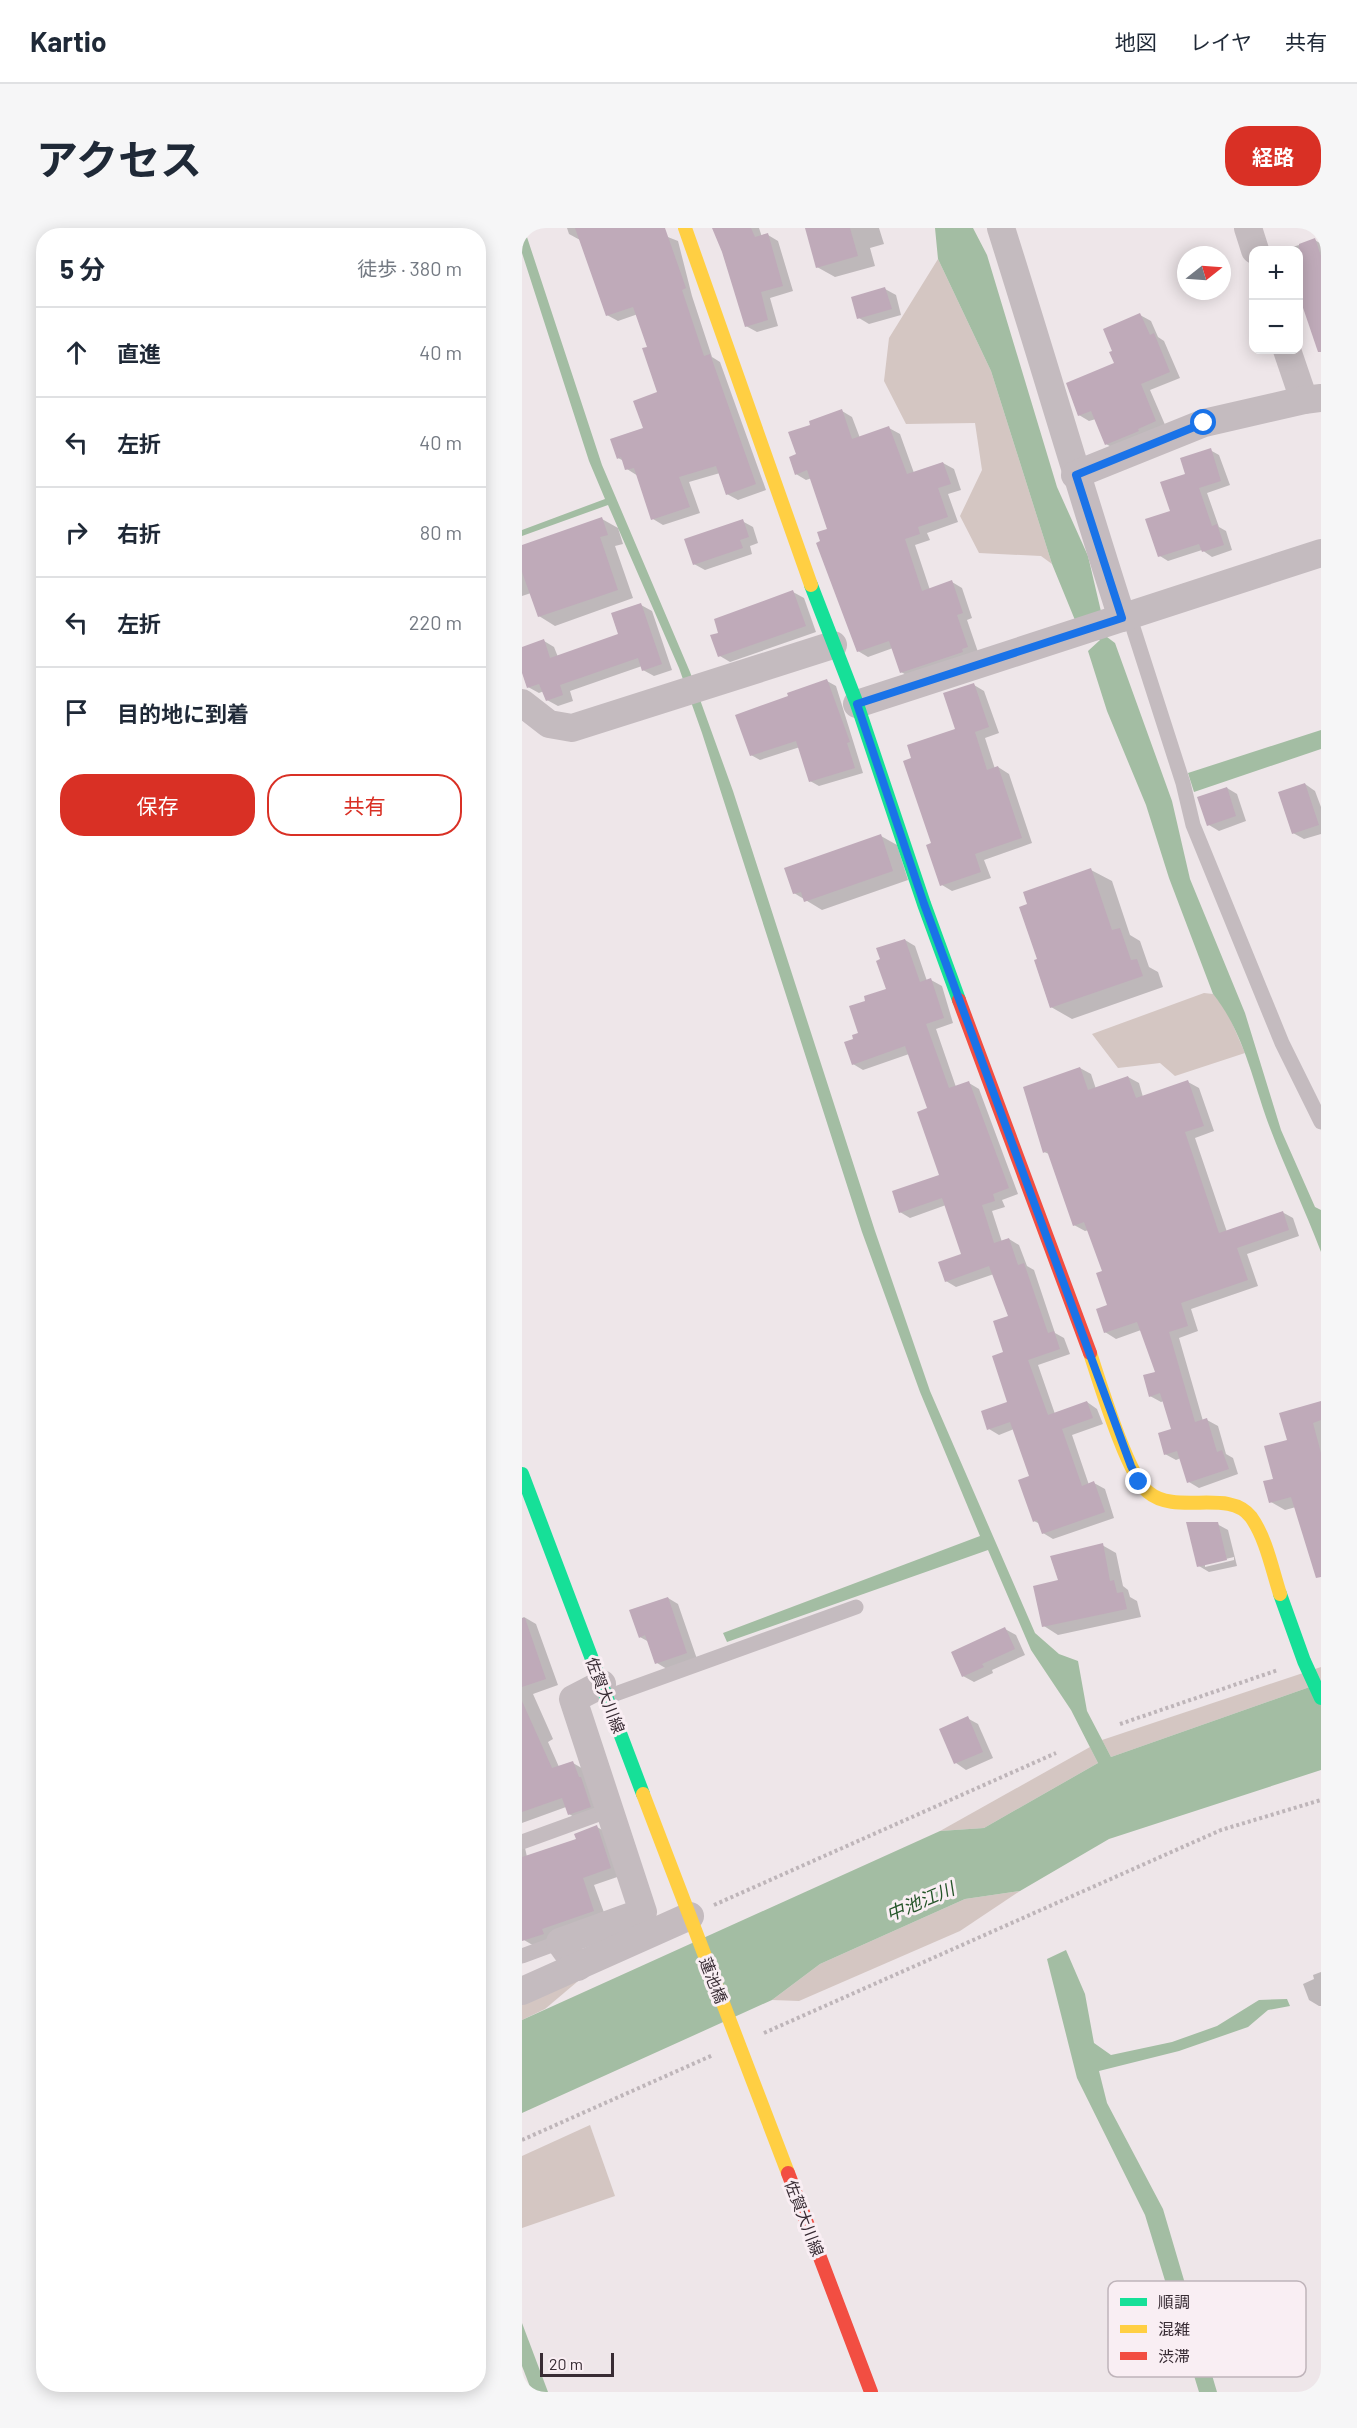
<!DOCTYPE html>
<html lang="ja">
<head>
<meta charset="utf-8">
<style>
  :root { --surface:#fff; --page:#f6f6f7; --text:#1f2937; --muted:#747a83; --line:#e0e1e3; --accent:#d93025 }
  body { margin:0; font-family:Barlow,"Noto Sans JP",sans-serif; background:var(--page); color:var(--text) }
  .controls { position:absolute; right:18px; top:18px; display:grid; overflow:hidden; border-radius:12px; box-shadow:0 3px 15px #0003 }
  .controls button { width:54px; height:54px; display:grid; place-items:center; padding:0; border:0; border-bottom:2px solid var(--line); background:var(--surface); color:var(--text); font:30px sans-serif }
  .compass { position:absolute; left:655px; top:18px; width:54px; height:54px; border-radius:50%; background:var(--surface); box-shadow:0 3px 15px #0003; rotate:73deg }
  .scale { position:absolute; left:18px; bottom:15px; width:74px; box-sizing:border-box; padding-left:6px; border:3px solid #382c34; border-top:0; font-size:16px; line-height:21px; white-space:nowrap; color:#382c34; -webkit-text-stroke:4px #f9eef3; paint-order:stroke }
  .stop { position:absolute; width:18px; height:18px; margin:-14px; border:4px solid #1a73e8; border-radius:50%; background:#fff }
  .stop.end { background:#1a73e8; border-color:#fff; box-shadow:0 2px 6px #0008 }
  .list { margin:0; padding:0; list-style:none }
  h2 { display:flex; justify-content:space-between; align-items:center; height:78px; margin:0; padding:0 24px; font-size:26px }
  h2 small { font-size:20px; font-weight:400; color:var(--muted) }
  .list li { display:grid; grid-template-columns:39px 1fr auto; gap:18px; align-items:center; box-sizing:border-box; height:90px; padding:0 24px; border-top:2px solid var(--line) }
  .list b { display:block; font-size:22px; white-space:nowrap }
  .list em { font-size:20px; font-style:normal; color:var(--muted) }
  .actions { display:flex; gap:12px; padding:18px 24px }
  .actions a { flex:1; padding:14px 0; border:2px solid var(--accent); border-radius:24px; text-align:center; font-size:21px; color:var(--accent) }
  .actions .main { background:var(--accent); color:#fff }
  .icon { flex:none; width:33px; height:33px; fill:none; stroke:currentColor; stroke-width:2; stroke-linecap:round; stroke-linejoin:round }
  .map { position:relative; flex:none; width:799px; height:2164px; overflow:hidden; border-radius:24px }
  header { display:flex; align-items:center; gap:36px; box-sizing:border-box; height:84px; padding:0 30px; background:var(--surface); border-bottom:2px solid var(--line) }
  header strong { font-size:28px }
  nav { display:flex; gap:33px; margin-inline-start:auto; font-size:21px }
  .intro { display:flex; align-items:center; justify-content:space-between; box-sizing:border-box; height:144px; padding:0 36px }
  h1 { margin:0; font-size:42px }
  .button { padding:15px 27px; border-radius:24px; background:var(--accent); color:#fff; font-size:21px; font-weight:700 }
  main { display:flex; gap:36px; padding:0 36px }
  aside { flex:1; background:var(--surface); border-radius:24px; box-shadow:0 3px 15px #0003 }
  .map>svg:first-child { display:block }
  .green { fill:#d4c6c2 }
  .water { fill:#a3bda3 }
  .shadow { fill:#0003; fill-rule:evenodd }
  .building { fill:#bfaab9 }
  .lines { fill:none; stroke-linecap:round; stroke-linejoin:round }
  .path { stroke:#beb5b9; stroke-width:4; stroke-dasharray:3 3; stroke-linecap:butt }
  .lane { stroke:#c4bbbf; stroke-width:15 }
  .street { stroke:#c4bbbf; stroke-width:28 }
  .fast { stroke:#16e098; stroke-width:14 }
  .slow { stroke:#ffcf43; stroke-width:14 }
  .jam { stroke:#f24e42; stroke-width:14 }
  .route { stroke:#1a73e8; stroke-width:8 }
  .labels { text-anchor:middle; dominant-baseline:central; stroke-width:6; stroke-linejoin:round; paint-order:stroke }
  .street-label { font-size:16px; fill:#382c34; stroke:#f9eef3 }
  .water-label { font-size:18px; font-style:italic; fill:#255529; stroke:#f9eef3 }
  .key { fill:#f9eef3; stroke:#bfb4ba; stroke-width:1.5 }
  .key-label { font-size:16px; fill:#382c34 }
</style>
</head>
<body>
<header>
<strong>Kartio</strong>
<nav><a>地図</a><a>レイヤ</a><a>共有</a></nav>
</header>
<div class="intro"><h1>アクセス</h1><a class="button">経路</a></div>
<main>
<aside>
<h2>5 分<small>徒歩 · 380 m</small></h2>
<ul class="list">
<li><svg class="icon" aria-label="ahead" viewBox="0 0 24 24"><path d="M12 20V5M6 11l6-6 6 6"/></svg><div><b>直進</b></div><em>40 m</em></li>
<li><svg class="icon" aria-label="left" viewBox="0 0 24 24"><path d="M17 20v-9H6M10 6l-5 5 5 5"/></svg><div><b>左折</b></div><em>40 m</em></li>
<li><svg class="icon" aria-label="right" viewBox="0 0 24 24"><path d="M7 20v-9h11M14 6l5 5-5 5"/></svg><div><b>右折</b></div><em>80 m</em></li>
<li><svg class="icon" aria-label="left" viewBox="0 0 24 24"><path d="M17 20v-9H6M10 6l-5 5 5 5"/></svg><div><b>左折</b></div><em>220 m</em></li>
<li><svg class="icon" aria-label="arrive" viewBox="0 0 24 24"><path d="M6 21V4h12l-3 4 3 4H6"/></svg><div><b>目的地に到着</b></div></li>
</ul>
<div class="actions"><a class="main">保存</a><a>共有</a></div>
</aside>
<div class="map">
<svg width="799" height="2164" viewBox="0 0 799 2164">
  <rect width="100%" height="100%" fill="#eee6e9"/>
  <g class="green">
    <polygon points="416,31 469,143 530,336 519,328 457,325 438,288 460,242 453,195 384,196 362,153 367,110"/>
    <polygon points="682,765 691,766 704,781 723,825 653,848 638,835 596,840 570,806"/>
    <polygon points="799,1439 799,1455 589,1529 580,1512"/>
    <polygon points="568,1519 576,1535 462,1600 418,1603"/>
    <polygon points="498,1663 438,1703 277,1773 250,1772 298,1736 443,1671"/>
    <polygon points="62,1748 23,1781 0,1792 0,1775"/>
    <polygon points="68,1897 93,1968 0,2000 0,1928"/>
  </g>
  <g class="water">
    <polygon points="0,0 2,0 80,237 168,444 211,563 353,1003 408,1163 513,1405 537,1426 556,1433 565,1483 589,1529 799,1455 799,1542 587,1611 498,1663 443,1671 298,1736 250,1772 0,1885 0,1792 418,1603 462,1600 576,1535 549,1482 509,1422 466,1322 205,1414 201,1405 458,1308 398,1164 340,1004 180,505 157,440 86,277 0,308 0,302 83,271 67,233 0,25"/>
    <path d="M413,0H451L465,27L535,259L566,328L585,409L593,415L650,573L668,651L723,785L759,902L793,979L799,982V1024C783,982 764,942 748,900C731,855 722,804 691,766L647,650L624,577L585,483L566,423L578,412L555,397L530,336L469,143L416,31Z"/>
    <polygon points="799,502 799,521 672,564 666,545"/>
    <polygon points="544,1722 563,1766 572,1815 589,1827 650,1814 695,1798 737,1772 765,1771 768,1778 746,1782 726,1799 657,1823 577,1843 585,1875 641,1981 695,2164 677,2164 623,1987 555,1850 525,1731"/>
    <polygon points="0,2095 26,2164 10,2164 0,2138"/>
  </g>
  <g class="shadow">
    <polygon points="45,0 123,0 156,13 170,68 190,129 198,134 244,262 216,272 205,266 198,245 167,254 178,285 141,297 131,291 116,248 105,241 102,233 96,230 123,201 137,165 127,119 116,86 96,93 85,87 58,12 47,6"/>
    <polygon points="193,0 237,0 240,9 246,7 256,13 271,63 248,70 256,98 235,104 224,98"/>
    <polygon points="284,0 357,0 362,16 348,20 353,38 313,49 295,39"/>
    <polygon points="793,12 799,16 799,115 779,72 776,73 776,22 761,22"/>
    <polygon points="363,61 374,67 379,87 347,96 337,90"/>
    <polygon points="618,87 629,93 636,109 642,113 658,150 628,162 644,199 595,222 584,216 574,191 567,193 557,187 594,136"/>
    <polygon points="320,183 330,189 338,210 367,200 378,206 392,245 421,235 432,241 439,262 426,266 436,294 405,305 408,312 393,317 408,362 430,354 440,360 450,390 445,392 456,424 390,450 379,444 371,420 346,429 336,423 307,302 290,250 284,252 274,246 276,227 290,198"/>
    <polygon points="688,222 697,227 708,257 685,265 697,299 704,303 710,322 690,329 680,322 646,333 638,328 649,284 665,247"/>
    <polygon points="80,291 96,300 101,316 93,318 111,370 33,398 17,388 9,365 0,368 0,319"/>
    <polygon points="220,293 231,299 236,315 228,318 230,326 183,342 172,336"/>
    <polygon points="271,364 282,370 294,404 208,434 198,428"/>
    <polygon points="119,377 130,383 150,442 132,448 121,442 120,438 48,463 51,473 36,478 25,472 22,463 17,465 6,459 0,441 0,420 22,413 32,419 36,429 98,407"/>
    <polygon points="305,453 314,458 341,545 297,558 288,553 278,519 238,532 229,527"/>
    <polygon points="452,457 462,463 477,505 463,510 473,541 476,539 487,546 510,615 462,632 469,650 430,663 420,657 411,616 435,502"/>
    <polygon points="783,556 793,563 799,579 799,606 782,611 771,605"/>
    <polygon points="705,560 715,566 724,593 697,603 687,597"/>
    <polygon points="359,608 375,617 386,652 300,682 272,665"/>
    <polygon points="569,642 590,653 608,707 618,713 627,739 636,744 641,759 550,791 529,779 517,732"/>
    <polygon points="383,712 393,718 405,753 409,752 420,758 431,795 414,801 434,859 447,855 457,861 496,966 480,972 483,979 470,983 480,1014 487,1011 497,1017 505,1038 512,1042 533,1105 542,1110 548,1126 516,1137 533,1186 565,1174 575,1181 581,1196 550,1207 567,1257 572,1255 583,1261 592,1290 531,1311 521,1305 518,1296 512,1293 509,1249 492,1201 477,1207 467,1201 487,1175 483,1125 487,1089 472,1046 434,1059 424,1053 441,1027 424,977 388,990 378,984 419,948 407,881 387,826 341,842 331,836 333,812 338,806 345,774 366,762"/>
    <polygon points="558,840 569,846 574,861 606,849 617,855 621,869 666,854 677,860 692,903 673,910 705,1004 760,984 771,990 777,1008 725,1026 736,1058 669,1081 676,1103 657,1110 681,1193 685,1192 696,1198 704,1226 711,1230 716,1246 677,1260 667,1254 659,1230 654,1232 643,1226 651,1202 642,1173 639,1174 628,1168 635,1145 619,1102 594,1111 583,1104 587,1078 582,1044 567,1002 563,1003 552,997 527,926 522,924"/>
    <polygon points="799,1176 799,1328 774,1279 763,1282 749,1274 753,1252 767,1213"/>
    <path d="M695,1296L706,1302L715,1338L687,1344L677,1338ZM712,1329V1332L683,1339V1336Z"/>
    <polygon points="580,1317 594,1325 601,1358 606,1362 608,1369 615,1373 619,1389 536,1407 522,1398 538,1354"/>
    <polygon points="146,1370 156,1376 175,1431 145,1441 135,1435 127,1414 118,1409"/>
    <polygon points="2,1389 14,1396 36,1457 11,1466 31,1511 26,1514 37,1539 51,1535 63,1542 80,1585 59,1593 47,1586 44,1579 0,1595 0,1390"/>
    <polygon points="483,1401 494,1407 503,1427 470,1442 471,1445 452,1454 441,1448"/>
    <polygon points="445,1490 456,1496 471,1530 444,1542 434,1535 419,1502"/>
    <polygon points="75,1599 87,1606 101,1647 72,1657 84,1690 14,1719 2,1712 0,1706 0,1606 5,1629 56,1612"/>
    <polygon points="799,1744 799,1778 797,1778 787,1772 781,1756 792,1751 791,1747"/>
  </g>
  <g class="building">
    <polygon points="53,0 143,0 164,60 160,62 182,128 188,126 234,256 204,267 194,238 157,249 168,279 129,292 112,240 103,242 99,229 95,231 88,211 121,200 111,173 135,164 120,120 125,119 111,79 84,88"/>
    <polygon points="190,0 229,0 233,9 246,5 261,58 239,64 246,92 223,99 200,24"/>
    <polygon points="283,0 328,0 336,28 294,40"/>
    <polygon points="793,10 799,28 799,124 796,124 777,68 777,16"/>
    <polygon points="363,59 370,81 335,91 329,69"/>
    <polygon points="618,85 628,107 632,105 648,144 619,156 634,193 616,201 617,203 583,217 569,183 556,188 544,155 592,135 587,124 590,123 581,101"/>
    <polygon points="320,181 330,211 367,198 385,246 421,234 429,256 416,260 426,289 396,299 398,306 383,311 400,363 430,352 441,385 435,387 446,419 440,421 441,424 378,445 367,413 335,424 294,315 298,313 295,304 305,301 285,242 273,247 267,229 274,226 266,204 288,197 287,193"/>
    <polygon points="689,220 699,253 677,260 690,298 695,296 702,317 680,324 677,316 636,329 623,291 648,283 638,254 663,246 658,230"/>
    <polygon points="80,289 86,307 78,309 96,362 16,389 0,344 0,317"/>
    <polygon points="221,291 227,309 218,312 221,320 171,337 162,311"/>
    <polygon points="271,362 284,398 196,429 188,407 196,405 192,391"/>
    <polygon points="119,375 140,436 120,443 116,430 38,457 41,467 24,473 17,456 5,460 0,445 0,419 22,411 28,430 96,406 89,385"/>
    <polygon points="305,451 328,514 325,515 333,540 287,554 274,513 228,528 213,487 266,468 265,465"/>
    <polygon points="452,455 467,499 453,504 465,542 476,538 500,610 453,626 459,644 418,658 404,617 409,615 381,533 389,530 385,517 433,501 421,465"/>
    <polygon points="783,555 797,597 770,606 756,564"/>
    <polygon points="705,559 714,588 685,598 675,569"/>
    <polygon points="359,606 371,643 282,674 279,664 271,666 262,640"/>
    <polygon points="569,640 590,702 598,700 609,732 615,731 621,748 528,780 512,732 515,731 497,679 505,676 501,664"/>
    <polygon points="383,711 398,754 409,750 422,790 404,796 427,860 447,853 487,960 471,966 473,973 460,977 472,1015 487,1010 496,1037 502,1035 526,1105 532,1103 538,1121 506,1132 526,1187 565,1173 571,1190 540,1201 560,1258 572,1253 583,1284 520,1306 515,1292 511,1294 496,1252 507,1248 488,1194 465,1202 459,1183 485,1174 470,1128 481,1124 471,1093 486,1088 467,1038 423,1054 416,1034 439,1026 420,970 377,985 370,963 417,947 395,884 405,880 383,818 330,837 322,814 331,811 330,807 336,805 327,778 343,773 342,768 364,761 354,733 358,731 354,720"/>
    <polygon points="558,839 566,862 606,848 614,870 666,852 682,898 663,904 697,1005 761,983 767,1002 715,1020 726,1052 659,1075 666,1098 647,1104 673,1194 685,1190 695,1224 700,1222 707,1241 665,1255 655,1223 642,1227 636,1205 649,1201 638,1165 627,1169 621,1147 633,1144 615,1094 582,1105 574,1081 585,1077 574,1045 580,1043 562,994 551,998 525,923 521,925 501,859"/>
    <polygon points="799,1173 799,1192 791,1195 799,1225 799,1349 794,1350 769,1269 747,1275 741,1253 751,1251 742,1218 765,1212 757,1185"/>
    <polygon points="664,1294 696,1294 705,1332 675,1339"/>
    <polygon points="581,1315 588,1353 592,1352 595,1365 601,1364 605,1381 520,1399 511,1358 536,1352 528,1328"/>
    <polygon points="146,1369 165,1425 133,1436 123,1407 117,1410 107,1382"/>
    <polygon points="0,1390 3,1390 24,1451 0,1459"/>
    <polygon points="483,1399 493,1421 460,1436 462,1439 440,1449 429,1424"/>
    <polygon points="0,1473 30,1540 51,1533 57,1549 59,1549 69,1579 46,1587 40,1570 0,1584"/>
    <polygon points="446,1488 461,1524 432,1536 417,1501"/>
    <polygon points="75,1597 89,1640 61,1650 72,1683 20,1701 22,1706 0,1713 0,1629 54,1611 52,1606"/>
  </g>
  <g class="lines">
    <g class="path">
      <polyline points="598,1496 756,1442"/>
      <polyline points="192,1677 534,1525"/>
      <polyline points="242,1805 699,1602 799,1572"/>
      <polyline points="0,1912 191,1827"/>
    </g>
    <g class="lane">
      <polyline points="607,387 661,555 671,597 760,815 799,894"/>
      <polyline points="85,1469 334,1379"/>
      <polyline points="0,1614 88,1582"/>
      <polyline points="0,1728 38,1714"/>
    </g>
    <g class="street">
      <path d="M479,0C520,129 558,260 600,390"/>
      <polyline points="726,0 733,22"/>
      <polyline points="765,122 782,172"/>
      <polyline points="553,247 682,195 782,172 799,170"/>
      <polyline points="0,475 27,496 50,500 311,417"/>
      <polyline points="335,476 799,325"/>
      <polyline points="56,1739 38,1714 121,1684 51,1471 80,1456"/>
      <polyline points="0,1763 168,1688"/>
    </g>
    <g class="fast">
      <polyline points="289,357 335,476 402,676 437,772"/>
      <polyline points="0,1246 121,1566"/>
      <polyline points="758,1366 782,1433 799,1470"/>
    </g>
    <g class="slow">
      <polyline points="163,0 289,357"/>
      <path d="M568,1125C578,1155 605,1246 626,1264C654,1288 707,1260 729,1289C744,1310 750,1341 758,1366"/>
      <polyline points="121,1566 266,1945"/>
    </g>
    <g class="jam">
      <polyline points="437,772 568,1125"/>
      <polyline points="266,1945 349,2164"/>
    </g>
  </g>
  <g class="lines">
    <polyline class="route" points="617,1254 609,1238 402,676 335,476 600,390 554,247 682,195"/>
  </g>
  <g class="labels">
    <g class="street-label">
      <text transform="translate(84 1467) rotate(69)">佐賀大川線</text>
      <text transform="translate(192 1752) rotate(69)">蓮池橋</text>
      <text transform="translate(283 1990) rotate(69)">佐賀大川線</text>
    </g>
    <g class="water-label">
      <text transform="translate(398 1673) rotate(-23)">中池江川</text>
    </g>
  </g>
  <rect x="586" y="2053" width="198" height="96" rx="9" class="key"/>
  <rect x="598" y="2070" width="27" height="8" fill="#16e098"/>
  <rect x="598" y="2097" width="27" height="8" fill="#ffcf43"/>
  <rect x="598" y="2124" width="27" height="8" fill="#f24e42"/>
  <g class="key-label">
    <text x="636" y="2080">順調</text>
    <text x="636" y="2107">混雑</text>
    <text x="636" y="2134">渋滞</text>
  </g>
</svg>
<div class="controls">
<button>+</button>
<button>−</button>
</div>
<svg class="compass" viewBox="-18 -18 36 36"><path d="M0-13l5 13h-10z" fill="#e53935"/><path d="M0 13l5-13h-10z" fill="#747a83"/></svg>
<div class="scale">20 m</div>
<div class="stop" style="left:682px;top:195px"></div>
<div class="stop end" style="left:617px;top:1254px"></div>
</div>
</main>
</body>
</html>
